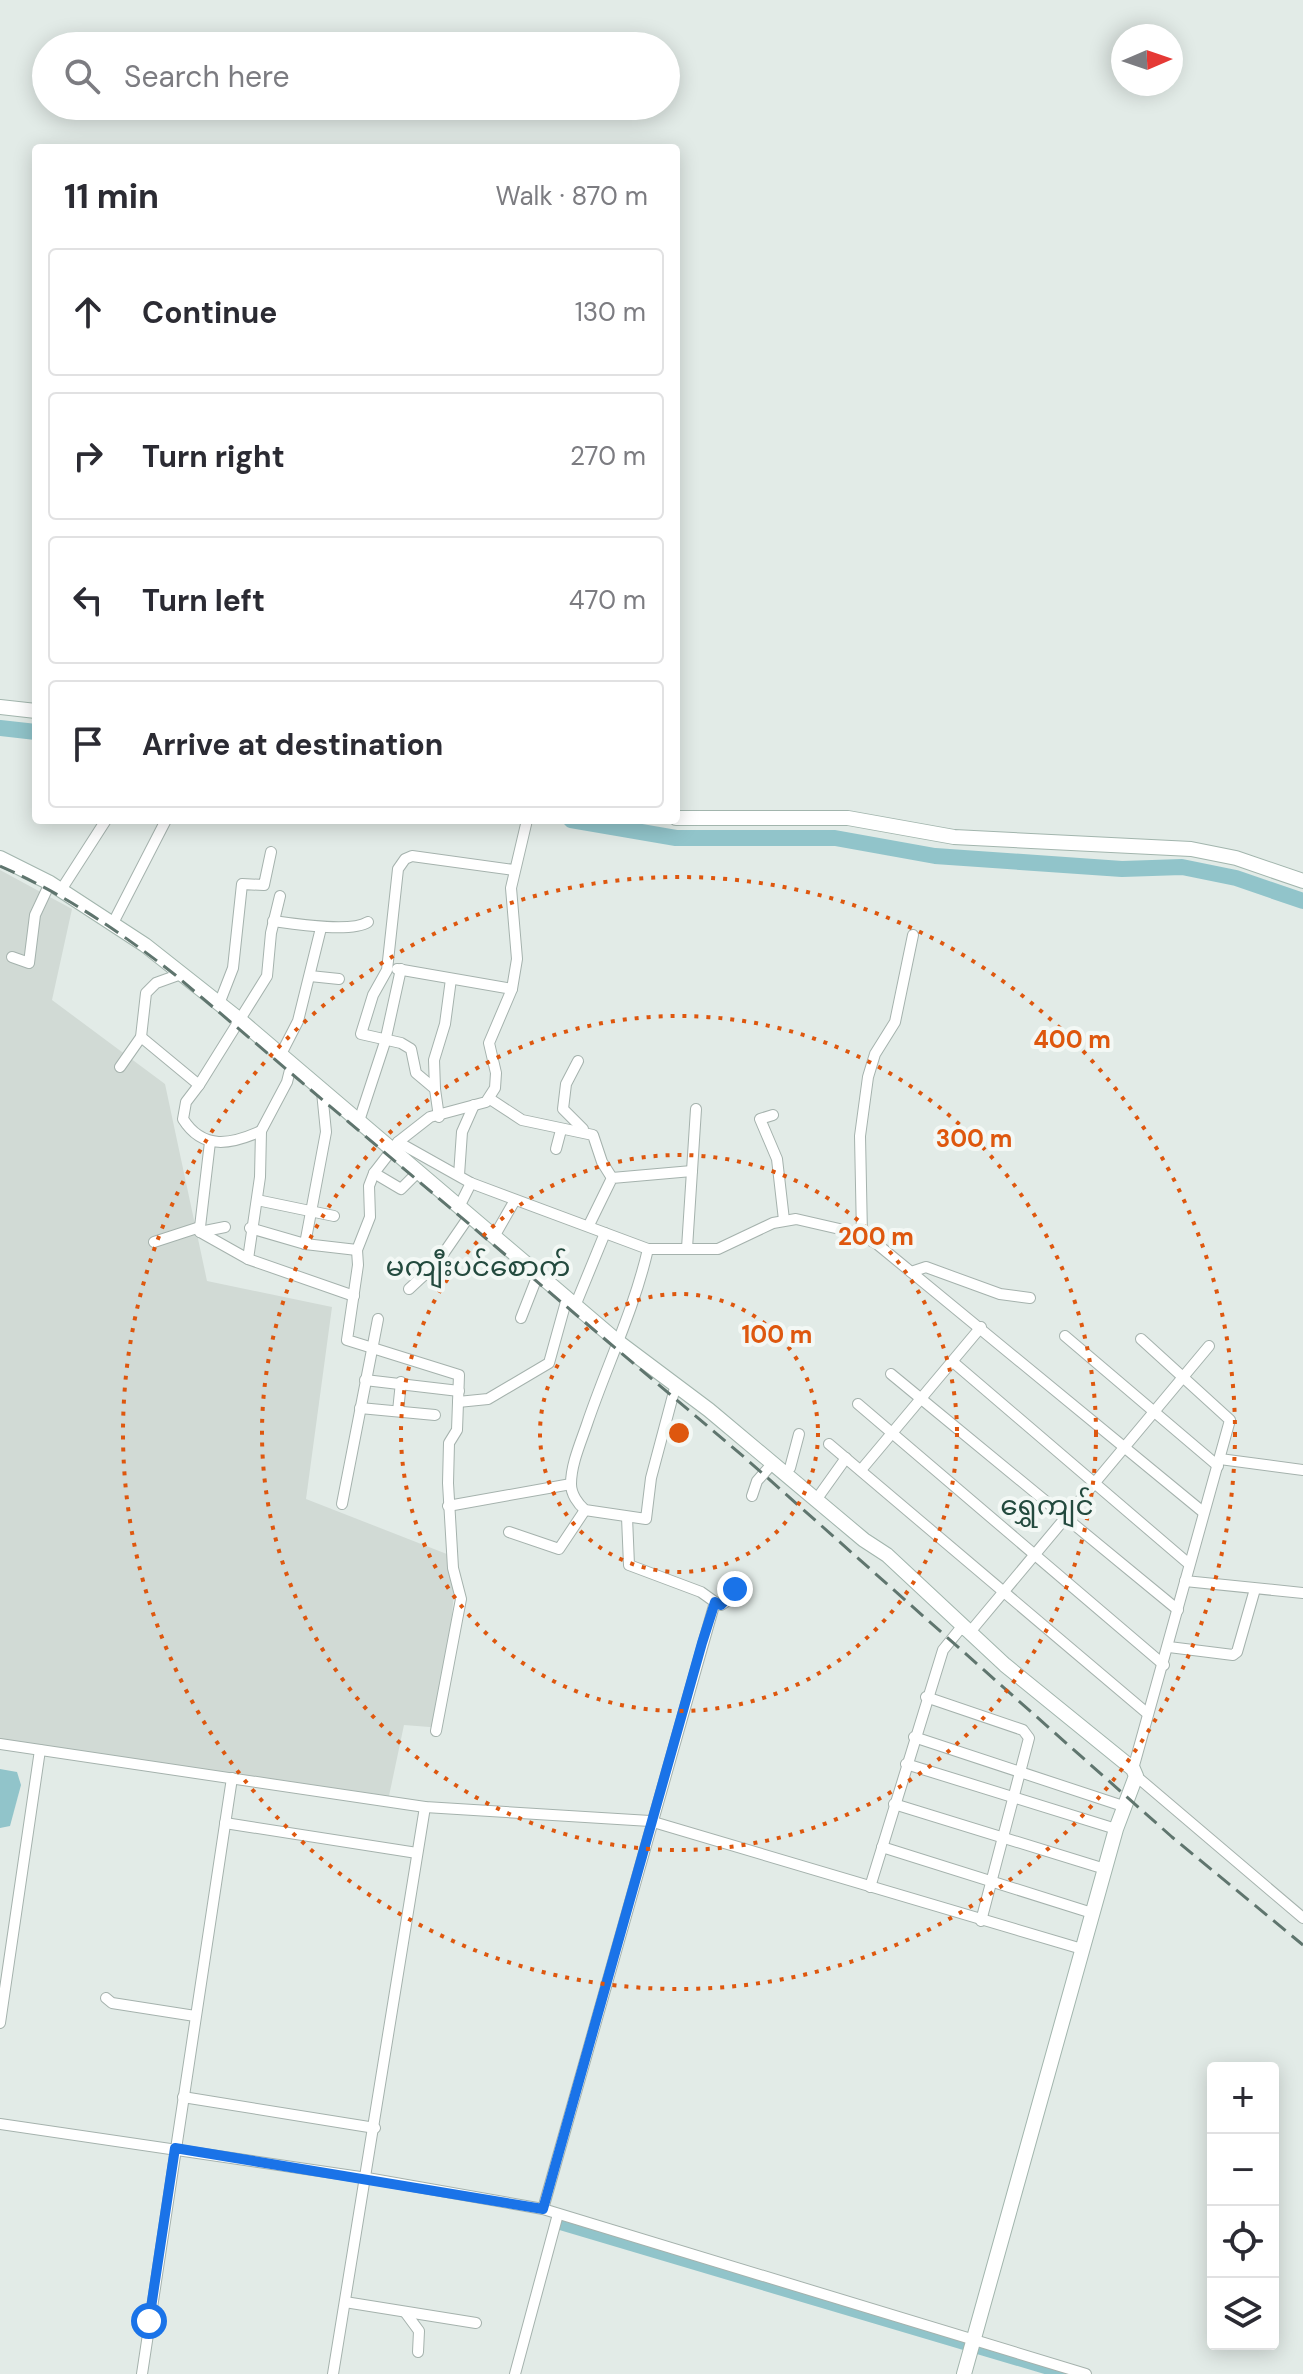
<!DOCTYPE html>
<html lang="en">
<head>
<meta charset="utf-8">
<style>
  :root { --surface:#fff; --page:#f2f2f3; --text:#2b2b33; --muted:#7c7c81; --line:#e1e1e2 }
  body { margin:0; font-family:"DM Sans","Noto Sans Myanmar",sans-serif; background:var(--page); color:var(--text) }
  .controls { position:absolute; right:24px; bottom:24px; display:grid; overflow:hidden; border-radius:8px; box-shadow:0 4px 20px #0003 }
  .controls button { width:72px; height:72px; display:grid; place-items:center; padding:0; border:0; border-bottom:2px solid var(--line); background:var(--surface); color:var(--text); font:40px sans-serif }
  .compass { position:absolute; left:1111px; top:24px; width:72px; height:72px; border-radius:50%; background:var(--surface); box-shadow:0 4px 20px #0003; rotate:88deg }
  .stop { position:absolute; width:24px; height:24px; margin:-18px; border:6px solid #1a73e8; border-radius:50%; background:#fff }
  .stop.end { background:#1a73e8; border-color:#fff; box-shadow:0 2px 8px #0008 }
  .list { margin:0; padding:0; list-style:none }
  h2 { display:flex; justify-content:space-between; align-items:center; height:104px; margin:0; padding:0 32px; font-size:34px }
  h2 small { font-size:26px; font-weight:400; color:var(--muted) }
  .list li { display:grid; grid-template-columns:52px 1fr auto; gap:24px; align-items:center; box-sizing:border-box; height:128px; margin:0 16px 16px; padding:0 16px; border:2px solid var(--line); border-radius:8px }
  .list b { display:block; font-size:30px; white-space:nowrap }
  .list em { font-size:26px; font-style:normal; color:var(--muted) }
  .icon { flex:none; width:44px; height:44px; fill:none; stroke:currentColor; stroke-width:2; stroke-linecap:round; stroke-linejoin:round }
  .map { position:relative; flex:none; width:1303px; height:2374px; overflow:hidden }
  .search { position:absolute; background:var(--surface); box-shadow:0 4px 20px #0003; left:32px; top:32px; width:648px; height:88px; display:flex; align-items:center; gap:20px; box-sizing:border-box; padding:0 28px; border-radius:44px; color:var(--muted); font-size:30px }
  .panel { position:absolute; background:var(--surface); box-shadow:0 4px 20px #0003; left:32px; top:144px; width:648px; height:680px; border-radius:8px }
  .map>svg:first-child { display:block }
  .built { fill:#d1dad5 }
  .water { fill:#91c4ca }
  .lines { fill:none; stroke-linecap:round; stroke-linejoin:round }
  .canal { stroke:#91c4ca; stroke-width:10 }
  .river { stroke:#91c4ca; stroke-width:16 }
  .street-casing { stroke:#a5b2ad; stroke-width:12 }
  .secondary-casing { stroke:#a2b5ad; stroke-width:16 }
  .street { stroke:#fff; stroke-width:10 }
  .secondary { stroke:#fff; stroke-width:14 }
  .rail { stroke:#5f756e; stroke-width:3; stroke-dasharray:16 8; stroke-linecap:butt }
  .route { stroke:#1a73e8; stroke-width:10 }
  .ring { fill:none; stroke:#de570e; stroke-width:4; stroke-dasharray:4 8 }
  .labels { text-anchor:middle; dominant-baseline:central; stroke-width:8; stroke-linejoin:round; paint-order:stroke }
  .quarter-label { font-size:28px; fill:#234a3e; stroke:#f3f8f5 }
  .centre { fill:#de570e; stroke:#f3f8f5; stroke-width:4 }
  .ring-label { font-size:24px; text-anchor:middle; font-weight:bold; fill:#de570e; stroke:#f3f8f5; stroke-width:8; stroke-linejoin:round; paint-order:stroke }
</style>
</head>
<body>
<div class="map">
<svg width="1303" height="2374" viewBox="0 0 1303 2374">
  <rect width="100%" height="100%" fill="#e2ebe7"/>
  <polygon class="built" points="0,870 72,909 52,1000 165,1084 207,1281 332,1307 306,1499 457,1558 442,1728 404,1725 389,1796 0,1739"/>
  <polygon class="water" points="0,1769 17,1772 21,1785 10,1826 0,1828"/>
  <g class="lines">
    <polyline class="canal" points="560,2225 1062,2374"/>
    <g class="river">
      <polyline points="0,728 36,732"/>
      <polyline points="571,820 676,838 835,838 935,856 1122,869 1182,867 1236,878 1303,901"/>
    </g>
    <g class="street-casing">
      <g id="street">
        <polyline points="61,890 106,820"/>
        <path d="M273,921C295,924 351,933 368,922"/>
        <polyline points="113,923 166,820"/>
        <polyline points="12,957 29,963 35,915 50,883"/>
        <polyline points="397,969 512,989"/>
        <polyline points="310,976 339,979"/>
        <polyline points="219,1004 233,968 242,884 264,885 271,852"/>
        <polyline points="141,1037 199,1085 267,976 271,933 280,896"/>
        <polyline points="280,1056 298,1021 321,928"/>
        <polyline points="578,1061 566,1084 563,1109 583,1129"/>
        <polyline points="120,1067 141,1037 146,993 156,983 181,974"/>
        <path d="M199,1085L186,1102L183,1119C203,1151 232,1144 261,1131"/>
        <polyline points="435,1089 434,1060 445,1024 451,979"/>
        <polyline points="490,1099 522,1120 593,1135 602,1162 612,1178"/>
        <polyline points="773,1115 760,1119 777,1159 784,1220"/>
        <polyline points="439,1117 435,1089 416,1073 411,1049 401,1043 361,1034 373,995 387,970 398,869 405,859 412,856 514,870"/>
        <polyline points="359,1121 385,1042 401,969"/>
        <polyline points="398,1142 471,1183 648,1249 718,1249 773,1223 796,1219 857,1233 877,1244 1203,1512"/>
        <polyline points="556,1149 561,1130"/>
        <polyline points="374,1173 401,1189 418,1172"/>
        <polyline points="459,1175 462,1132 474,1105"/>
        <polyline points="257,1200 334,1216"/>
        <polyline points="460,1205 471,1183"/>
        <polyline points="589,1225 612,1178 692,1171"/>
        <polyline points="200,1227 210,1142"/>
        <polyline points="250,1228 305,1244 357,1250"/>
        <polyline points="200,1232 225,1227"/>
        <polyline points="495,1235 515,1200"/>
        <polyline points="862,1235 860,1136 868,1077 875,1054 895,1022 913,935"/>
        <polyline points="154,1242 200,1227 200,1232 248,1259 354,1296"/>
        <polyline points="305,1244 326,1132 322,1092"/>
        <polyline points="687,1248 696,1109"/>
        <path d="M648,1249C634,1310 607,1365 587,1424C581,1442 571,1464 571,1484C571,1494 578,1504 585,1510L646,1519L651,1478L676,1384"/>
        <polyline points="248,1259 260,1177 261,1131 287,1082 291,1066"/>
        <polyline points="911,1272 926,1267 1000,1294 1030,1298"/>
        <polyline points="409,1289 437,1263 470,1215"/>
        <polyline points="575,1306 605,1233"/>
        <polyline points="521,1318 539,1272"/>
        <polyline points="1065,1336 1218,1466"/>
        <polyline points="953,1362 1189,1564"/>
        <polyline points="891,1374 1178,1610"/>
        <polyline points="365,1380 459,1391"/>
        <polyline points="458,1402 488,1399 549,1363 567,1298"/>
        <polyline points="858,1404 1164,1665"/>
        <polyline points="360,1408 435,1415"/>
        <polyline points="398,1411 401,1382"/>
        <polyline points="829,1444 1148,1714"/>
        <polyline points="1220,1459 1303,1470"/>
        <polyline points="861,1470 981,1327"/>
        <polyline points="783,1473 790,1468 799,1434"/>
        <polyline points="752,1496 757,1481 772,1464"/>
        <polyline points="816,1500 846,1458"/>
        <polyline points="342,1504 378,1319"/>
        <polyline points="448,1506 571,1484"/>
        <polyline points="509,1532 559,1549 585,1510"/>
        <polyline points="1185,1581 1303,1593"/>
        <polyline points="715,1602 721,1605 730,1599 735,1577"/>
        <polyline points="1169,1647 1233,1655 1237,1652 1255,1589"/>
        <polyline points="926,1697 1023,1730 1029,1738 981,1921"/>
        <polyline points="436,1731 461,1599 453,1568 448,1483 449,1443 457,1430 459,1375 347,1340 358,1265 357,1250 370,1217 369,1186 374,1173 398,1142 430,1117 486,1102 495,1088 496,1073 489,1043 512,989 517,959 511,888 527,820"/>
        <polyline points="914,1737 1123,1806"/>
        <polyline points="0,1744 425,1807 650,1821 1082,1949"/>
        <polyline points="906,1764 1116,1829"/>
        <polyline points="1133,1769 1230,1420 1141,1339"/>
        <polyline points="1136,1776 1303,1918"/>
        <polyline points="894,1804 1105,1869"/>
        <polyline points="225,1823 417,1853"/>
        <polyline points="882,1847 1092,1913"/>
        <polyline points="870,1887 943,1650 960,1629 970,1632 1209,1346"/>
        <polyline points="106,1998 112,2003 195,2016"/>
        <polyline points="0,2023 40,1750"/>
        <polyline points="183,2097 375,2128"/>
        <polyline points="0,2124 367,2178 543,2209 1086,2374"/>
        <polyline points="543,2209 715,1602 701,1592 629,1565 627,1517"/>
        <polyline points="345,2302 476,2323"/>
        <polyline points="405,2312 419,2331 418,2352"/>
        <polyline points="142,2374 232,1778"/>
        <polyline points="333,2374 425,1807"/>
        <polyline points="515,2374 558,2214"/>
      </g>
    </g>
    <g class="secondary-casing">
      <g id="secondary">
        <polyline points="0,707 36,711"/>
        <polyline points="676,818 848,818 954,837 1191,849 1236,858 1303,881"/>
        <polyline points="0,858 50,883 145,945 240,1020 617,1341 709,1410 864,1540 887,1555 1005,1665 1133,1769 1136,1776 1116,1829 964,2374"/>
      </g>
    </g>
    <use href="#street" class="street"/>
    <use href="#secondary" class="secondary"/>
    <path class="rail" d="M0,866C64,894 119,931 174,974L744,1457L1172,1837L1303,1945"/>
  </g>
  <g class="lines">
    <polyline class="route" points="149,2321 175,2148 543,2209 702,1643 715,1602 721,1605 735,1589"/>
  </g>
  <g class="ring">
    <circle cx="679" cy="1433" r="139"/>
    <circle cx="679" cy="1433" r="278"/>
    <circle cx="679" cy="1433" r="417"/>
    <circle cx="679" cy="1433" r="556"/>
  </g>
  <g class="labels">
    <g class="quarter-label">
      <text x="478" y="1266">မကျီးပင်စောက်</text>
      <text x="1047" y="1505">ရွှေကျင်</text>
    </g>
  </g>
  <circle cx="679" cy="1433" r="12" class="centre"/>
  <g class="ring-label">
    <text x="1072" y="1048">400 m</text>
    <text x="974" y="1147">300 m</text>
    <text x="876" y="1245">200 m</text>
    <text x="777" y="1343">100 m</text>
  </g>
</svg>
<div class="controls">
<button>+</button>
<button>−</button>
<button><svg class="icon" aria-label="locate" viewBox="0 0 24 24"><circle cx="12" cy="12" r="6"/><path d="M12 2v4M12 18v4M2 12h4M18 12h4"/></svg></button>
<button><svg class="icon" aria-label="layers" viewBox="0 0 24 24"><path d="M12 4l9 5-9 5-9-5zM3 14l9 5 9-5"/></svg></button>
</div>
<svg class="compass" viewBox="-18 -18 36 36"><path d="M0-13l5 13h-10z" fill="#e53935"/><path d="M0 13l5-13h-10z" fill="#7c7c81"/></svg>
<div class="stop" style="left:149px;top:2321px"></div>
<div class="stop end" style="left:735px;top:1589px"></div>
<div class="search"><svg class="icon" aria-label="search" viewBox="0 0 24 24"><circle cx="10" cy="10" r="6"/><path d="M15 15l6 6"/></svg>Search here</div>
<section class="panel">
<h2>11 min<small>Walk · 870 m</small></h2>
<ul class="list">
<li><svg class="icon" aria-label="ahead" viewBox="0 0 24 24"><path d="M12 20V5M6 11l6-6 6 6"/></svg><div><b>Continue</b></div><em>130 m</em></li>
<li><svg class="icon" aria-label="right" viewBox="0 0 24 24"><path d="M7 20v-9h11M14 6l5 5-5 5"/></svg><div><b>Turn right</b></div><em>270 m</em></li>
<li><svg class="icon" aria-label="left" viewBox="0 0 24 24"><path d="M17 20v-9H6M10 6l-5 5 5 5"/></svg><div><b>Turn left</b></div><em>470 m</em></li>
<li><svg class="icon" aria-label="arrive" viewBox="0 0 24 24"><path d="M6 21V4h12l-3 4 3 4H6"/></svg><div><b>Arrive at destination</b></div></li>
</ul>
</section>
</div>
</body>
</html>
